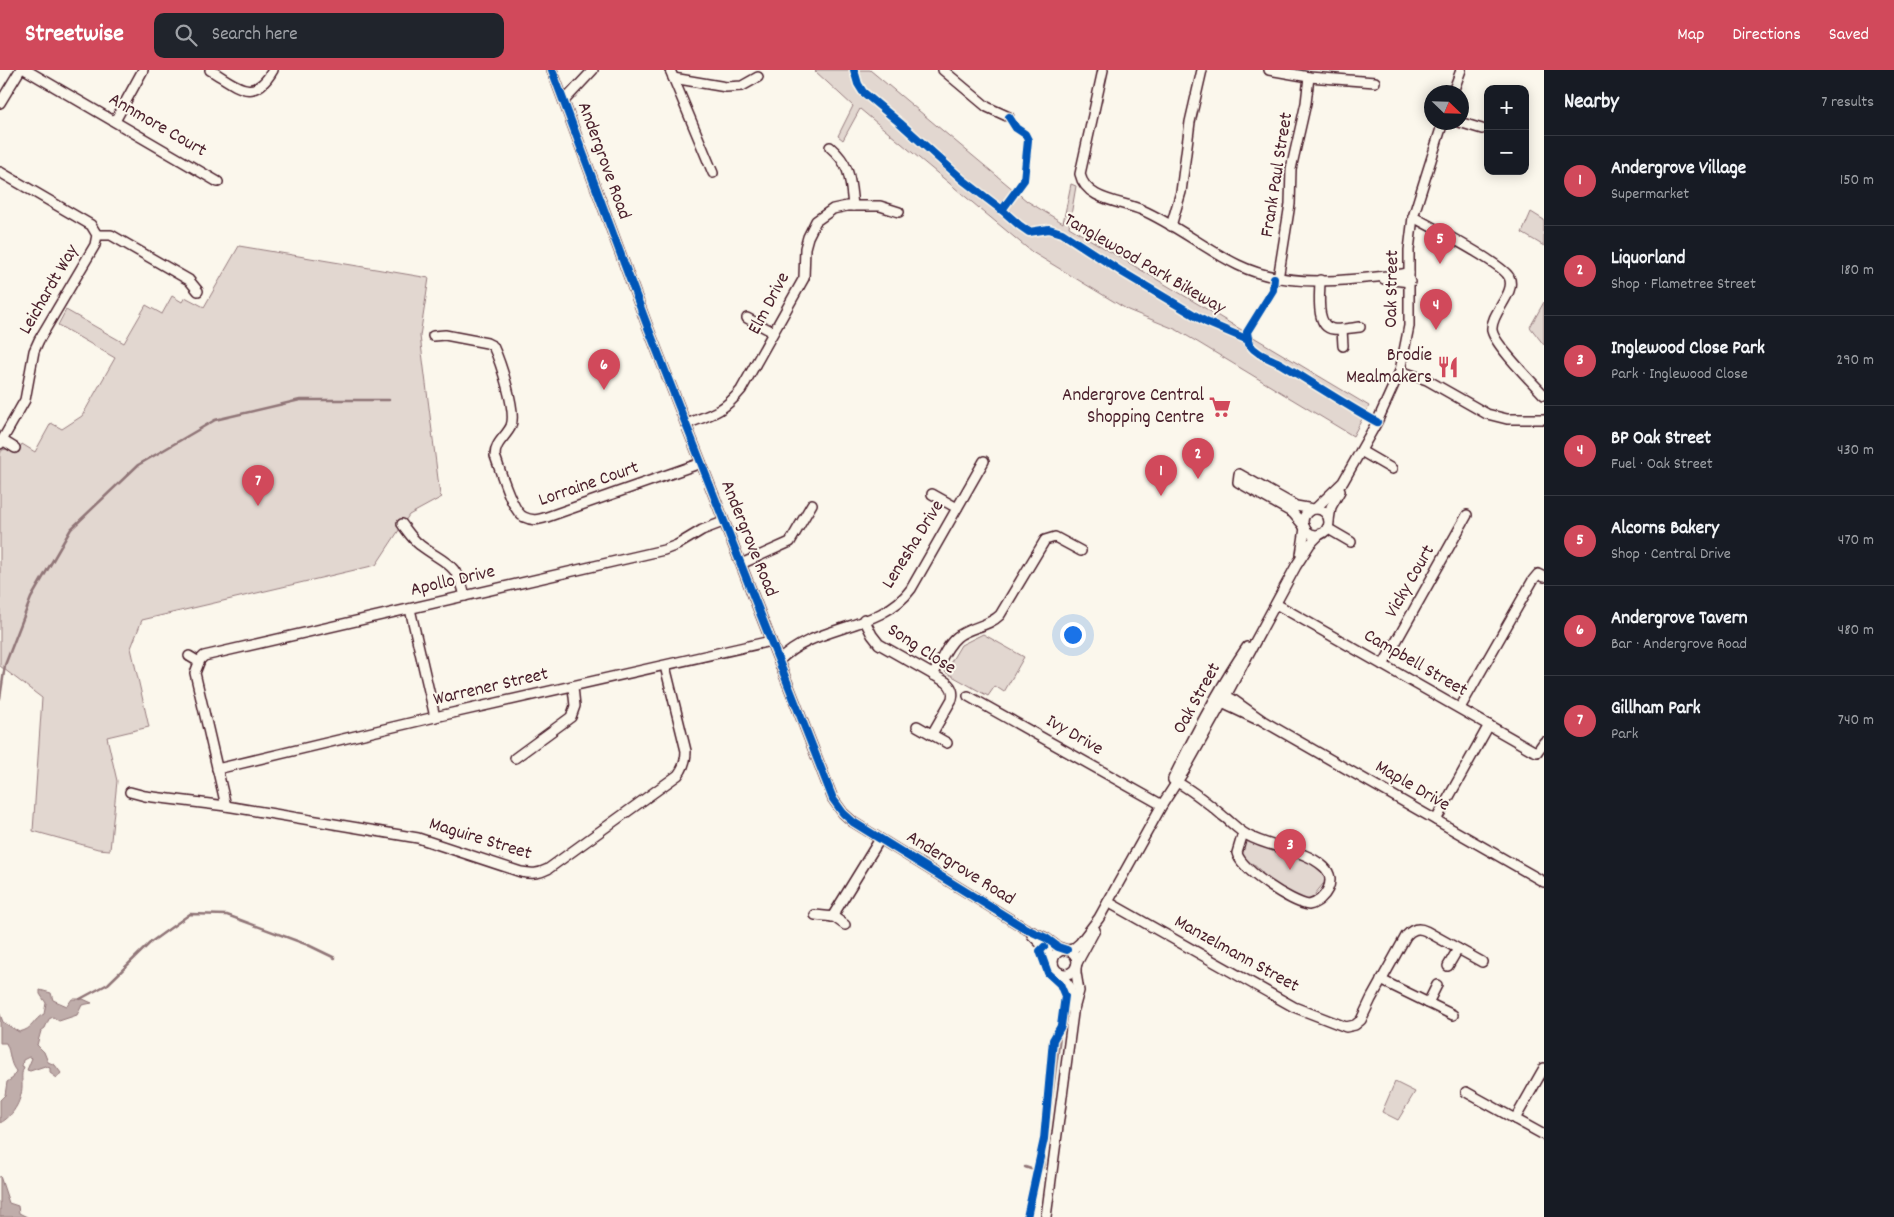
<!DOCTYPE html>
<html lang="en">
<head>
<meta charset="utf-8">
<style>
  :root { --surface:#171b24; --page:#20242c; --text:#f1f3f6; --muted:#9ea1a6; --line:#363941; --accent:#d1495b }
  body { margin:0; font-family:Dekko,sans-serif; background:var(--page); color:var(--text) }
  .controls { position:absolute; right:15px; top:15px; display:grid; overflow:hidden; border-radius:10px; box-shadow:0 2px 12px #0003 }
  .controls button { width:45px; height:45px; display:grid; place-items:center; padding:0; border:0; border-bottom:1px solid var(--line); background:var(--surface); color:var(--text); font:25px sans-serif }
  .compass { position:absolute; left:1424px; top:15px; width:45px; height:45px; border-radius:50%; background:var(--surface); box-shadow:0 2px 12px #0003; rotate:113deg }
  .you { position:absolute; left:1072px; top:564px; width:18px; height:18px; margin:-12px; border:4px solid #fff; border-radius:50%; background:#1a73e8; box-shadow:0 0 0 8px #1a73e833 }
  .badge { display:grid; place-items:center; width:32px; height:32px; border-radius:50%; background:var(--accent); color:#fff; font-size:16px; font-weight:700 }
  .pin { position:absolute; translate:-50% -41px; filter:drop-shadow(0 1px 2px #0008) }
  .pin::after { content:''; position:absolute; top:26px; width:18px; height:15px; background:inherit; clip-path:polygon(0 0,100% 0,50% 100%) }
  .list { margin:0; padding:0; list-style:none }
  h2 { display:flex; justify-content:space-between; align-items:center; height:65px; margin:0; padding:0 20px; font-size:21px }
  h2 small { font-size:16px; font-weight:400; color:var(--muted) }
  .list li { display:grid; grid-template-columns:32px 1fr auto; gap:15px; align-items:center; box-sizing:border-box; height:90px; padding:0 20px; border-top:1px solid var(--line) }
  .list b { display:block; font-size:19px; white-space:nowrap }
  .list p { margin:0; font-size:16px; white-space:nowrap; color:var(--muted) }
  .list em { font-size:16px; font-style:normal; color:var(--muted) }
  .icon { flex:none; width:28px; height:28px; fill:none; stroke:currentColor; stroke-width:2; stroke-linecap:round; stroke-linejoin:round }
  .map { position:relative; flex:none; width:1544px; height:1147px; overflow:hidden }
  header { display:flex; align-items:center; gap:30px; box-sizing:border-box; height:70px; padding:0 25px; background:var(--accent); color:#fff }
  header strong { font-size:24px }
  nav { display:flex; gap:28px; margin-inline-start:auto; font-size:18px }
  .search { width:350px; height:45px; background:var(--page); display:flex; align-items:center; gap:12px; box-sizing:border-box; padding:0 18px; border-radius:10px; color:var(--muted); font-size:19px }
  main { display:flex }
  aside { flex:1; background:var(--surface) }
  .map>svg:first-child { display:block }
  .green { fill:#e2d7d0; stroke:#967b7e }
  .water { fill:#bfadaa; stroke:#907477 }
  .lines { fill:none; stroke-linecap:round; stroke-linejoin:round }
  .stream { stroke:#907477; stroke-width:2.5 }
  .minor-casing { stroke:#4a1f2b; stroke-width:12 }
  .minor { stroke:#fbf7ec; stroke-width:9 }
  .cycleway-casing { stroke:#fbf7ec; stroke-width:11 }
  .cycleway { stroke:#0057b8; stroke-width:8 }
  .labels { text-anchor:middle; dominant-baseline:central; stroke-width:4; stroke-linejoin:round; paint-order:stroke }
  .street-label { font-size:19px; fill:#4a1f2b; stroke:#fbf7ec }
  .poi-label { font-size:19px; fill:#4a1f2b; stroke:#fbf7ec; text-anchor:end }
</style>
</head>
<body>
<header>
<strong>Streetwise</strong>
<div class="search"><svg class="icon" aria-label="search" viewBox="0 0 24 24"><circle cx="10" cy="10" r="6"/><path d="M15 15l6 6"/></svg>Search here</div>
<nav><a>Map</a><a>Directions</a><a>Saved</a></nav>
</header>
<main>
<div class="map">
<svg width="1544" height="1147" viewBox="0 0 1544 1147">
  <rect width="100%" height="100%" fill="#fbf7ec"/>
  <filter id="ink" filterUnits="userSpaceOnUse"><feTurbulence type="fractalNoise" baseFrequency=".02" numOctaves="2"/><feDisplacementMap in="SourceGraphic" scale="10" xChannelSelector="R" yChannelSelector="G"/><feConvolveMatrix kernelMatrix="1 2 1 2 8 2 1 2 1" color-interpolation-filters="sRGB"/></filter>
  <g filter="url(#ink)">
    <g class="green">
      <polygon points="816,0 870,0 1027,131 1063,153 1071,114 1076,116 1069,157 1369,336 1353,366 1199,273 1177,260 1128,240 1032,182 860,39 843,70 838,66 853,36 815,1"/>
      <polygon points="1531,142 1544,150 1544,176 1522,163"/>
      <polygon points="239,176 429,208 420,266 440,425 442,427 409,445 376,495 142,550 131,578 149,657 107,667 117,711 110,780 98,779 33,761 42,628 0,596 0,384 2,380 7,379 16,384 22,374 35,382 51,353 62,359 82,346 115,288 58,255 66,240 124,273 146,235 162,244 172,226 182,232 185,227 204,237"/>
      <polygon points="1544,232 1544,275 1530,257"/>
      <polygon points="983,564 1024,587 1004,622 995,616 988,626 945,602 961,575"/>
      <path d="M1249,771L1279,782L1281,785L1296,789L1298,787C1311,792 1327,798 1326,814H1323L1315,824L1316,828C1299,836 1275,814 1262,805V802L1252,793L1249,794L1241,786L1242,776Z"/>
      <polygon points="1395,1012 1415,1022 1398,1050 1382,1042"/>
    </g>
    <g class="water">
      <path d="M40,920L51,923L53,930L67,936L72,929H83L92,933L82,935L77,945L59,951L53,947L49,949L45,958L41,961L37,975L44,982L48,992L55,995L61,1003L57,1008L50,1003V998L45,996L30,1001L27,1000L32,988L29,987L23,990L22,996L24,997C21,1004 22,1006 22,1013C23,1028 14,1046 0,1053V1030L5,1025L7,1012L13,1008L16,1001C9,993 11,983 6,973H0V944L3,952L19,962C34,959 33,949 44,944L46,933L40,924Z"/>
      <polygon points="0,1106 9,1133 18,1136 19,1143 27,1147 0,1147"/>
    </g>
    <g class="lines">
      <g class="stream">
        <polyline points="0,628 5,595 31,528 71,459 138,395 215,350 300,330 389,330"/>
        <polyline points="80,929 108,914 151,872 190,844 227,845 308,875 335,888"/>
        <polyline points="1025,1097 1040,1102 1043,1097 1060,966"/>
      </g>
      <g class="minor-casing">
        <g id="minor">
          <polyline points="26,0 218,112"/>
          <path d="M210,0C236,15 253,35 273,0"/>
          <polyline points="552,0 647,255 833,729 843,743 853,752 1026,859 1046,868 1058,877 1067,880"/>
          <polyline points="670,0 713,103"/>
          <polyline points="943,0 987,37 1009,47"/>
          <path d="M1103,0L1080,104C1086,131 1122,131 1142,140C1176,155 1205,179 1238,195C1289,220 1355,210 1409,203"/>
          <polyline points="1269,0 1309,7 1375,12"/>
          <polyline points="673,8 726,17 742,16 758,7"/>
          <polyline points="1453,22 1461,0"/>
          <polyline points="564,31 593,0"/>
          <polyline points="0,33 20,0"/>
          <polyline points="115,51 143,0"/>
          <polyline points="1459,52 1482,59"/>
          <path d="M830,77C851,95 850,110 853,136"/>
          <polyline points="0,102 91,155 97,165 95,175 39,270 34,281 25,330 0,374"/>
          <path d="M1413,147C1430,156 1503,194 1509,207C1517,223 1490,243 1492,260C1493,273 1533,313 1544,325"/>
          <polyline points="1171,156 1181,122 1190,52 1202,0"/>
          <polyline points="97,165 111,165 189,210 198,221"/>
          <polyline points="1278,209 1290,134 1291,99 1306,33 1309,7"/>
          <polyline points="1384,209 1410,212"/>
          <path d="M1320,210C1320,223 1315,257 1333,259C1342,260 1351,258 1360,257"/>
          <polyline points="747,248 773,262"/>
          <polyline points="1342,259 1343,276"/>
          <path d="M433,266L445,265L487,273L493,276C500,291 517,341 511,356C506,367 495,372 495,386C500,399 512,442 524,447C532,451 538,450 547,447L701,393"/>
          <polyline points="1400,301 1427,310 1487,344 1507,349 1544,349"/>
          <path d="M686,354C712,344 723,342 741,320L804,208L805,178L808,167L816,151L833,139L847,136H880L899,142"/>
          <polyline points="2,370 15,378"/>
          <polyline points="1361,381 1392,399"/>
          <polyline points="932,424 957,438"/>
          <polyline points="1315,439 1343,412 1377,352 1400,301 1409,256 1409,180 1413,147 1443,52"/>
          <circle cx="1316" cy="452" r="13"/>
          <polyline points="1329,450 1331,437 1340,421"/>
          <path d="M402,454C408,462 413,470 420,475C445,494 457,492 465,526"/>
          <polyline points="1304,456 1293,443 1238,412 1239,404 1296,436 1313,439"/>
          <polyline points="1327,458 1351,472"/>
          <polyline points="1301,485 1305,458"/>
          <polyline points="741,494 790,472 812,434"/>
          <polyline points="1276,534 1532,680 1537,682 1544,672"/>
          <polyline points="410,539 435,647"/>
          <path d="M864,549L872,565L879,574L946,612C952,617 954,622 952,629L932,664"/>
          <polyline points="189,586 199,592"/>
          <path d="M779,591C814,554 881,561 911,519L984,391"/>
          <polyline points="1383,595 1467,445"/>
          <path d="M933,605C940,593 946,576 957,567C969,557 988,557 1000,545L1045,470L1055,467L1081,481"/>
          <polyline points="968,626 1162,735"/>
          <polyline points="1217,626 1226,626 1232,629 1263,651 1544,812"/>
          <polyline points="1219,629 1222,633 1256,649"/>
          <polyline points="1460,638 1533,510 1538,504 1544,507"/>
          <polyline points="917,656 947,673"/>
          <polyline points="515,688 571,647 575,636 573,617"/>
          <polyline points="217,699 435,647 771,571"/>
          <path d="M1173,709C1195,664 1219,618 1247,577"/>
          <path d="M1173,710C1191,719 1208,733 1223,746C1231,752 1238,760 1247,765C1271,779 1303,778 1324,797C1338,810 1325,831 1309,835C1292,833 1241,800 1237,783L1243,763"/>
          <path d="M130,722L145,726L226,736L418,768L521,802C532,804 538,804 548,799L678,705C684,697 686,690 686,681L665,596"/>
          <polyline points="226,736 195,603 200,590 204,586 664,480 677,475 702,460 723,452"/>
          <polyline points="1436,750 1489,655"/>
          <path d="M1108,832L1294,937L1346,957L1355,955L1361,950L1371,929L1406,866C1412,859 1418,857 1426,861L1482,892"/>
          <polyline points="815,845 834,847 845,855"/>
          <polyline points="832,847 880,769"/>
          <polyline points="1032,865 1048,881 1053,894"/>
          <circle cx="1065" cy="892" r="12"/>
          <polyline points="1068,880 1073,879 1080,873 1099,848 1162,735 1184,701 1222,633 1296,496 1310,474 1320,464"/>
          <polyline points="1077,893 1095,860"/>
          <polyline points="1448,896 1458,879"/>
          <polyline points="1381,910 1453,945"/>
          <polyline points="1428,933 1437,915"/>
          <polyline points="1074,939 1079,921 1076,903 1076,896"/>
          <polyline points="1466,1022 1544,1065"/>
          <polyline points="1515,1049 1544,998"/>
          <polyline points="1046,1147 1073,943 1070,917 1060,903"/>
        </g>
      </g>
      <use href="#minor" class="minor"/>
      <g class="cycleway-casing">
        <g id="cycleway">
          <polyline points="552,0 647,255 833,729 843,743 853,752 1026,859 1046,868 1058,877 1067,880"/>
          <polyline points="854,0 858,14 863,22 900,53 963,110 1002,140"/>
          <polyline points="1009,47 1016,58 1025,64 1028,70 1024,110 1002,140 1019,155 1029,162 1049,159 1062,163 1122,202 1206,252 1246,269"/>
          <path d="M1274,208L1273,220L1247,262L1249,274C1257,285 1270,288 1281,294C1313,313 1344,334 1377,352"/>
          <polyline points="1027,1147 1044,1069 1053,970 1061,956 1065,926 1060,914 1048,903 1040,881 1044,877"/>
        </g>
      </g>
      <use href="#cycleway" class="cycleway"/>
    </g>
  </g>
  <defs>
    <g id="restaurant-bare" transform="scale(1.725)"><path d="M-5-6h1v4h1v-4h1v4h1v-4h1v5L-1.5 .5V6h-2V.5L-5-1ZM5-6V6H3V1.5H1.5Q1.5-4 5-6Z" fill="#d1495b" stroke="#fbf7ec" stroke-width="2.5" paint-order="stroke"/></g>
    <g id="supermarket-bare" transform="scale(1.725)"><path d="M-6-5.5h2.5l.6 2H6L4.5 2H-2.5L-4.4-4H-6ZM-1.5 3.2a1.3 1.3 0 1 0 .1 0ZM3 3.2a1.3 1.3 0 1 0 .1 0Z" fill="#d1495b" stroke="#fbf7ec" stroke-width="2.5" paint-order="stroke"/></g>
  </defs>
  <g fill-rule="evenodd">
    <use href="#restaurant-bare" x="1448" y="297"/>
    <use href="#supermarket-bare" x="1220" y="337"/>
  </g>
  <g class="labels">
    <g class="street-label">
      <text transform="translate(157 56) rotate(30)">Annmore Court</text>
      <text transform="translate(603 91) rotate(70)">Andergrove Road</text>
      <text transform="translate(1278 105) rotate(-81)">Frank Paul Street</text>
      <text transform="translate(1144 195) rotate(30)">Tanglewood Park Bikeway</text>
      <text transform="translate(1393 219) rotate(-89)">Oak Street</text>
      <text transform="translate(50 220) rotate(-60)">Leichardt Way</text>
      <text transform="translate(770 234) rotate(-62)">Elm Drive</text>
      <text transform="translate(589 415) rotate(-19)">Lorraine Court</text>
      <text transform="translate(748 469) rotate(68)">Andergrove Road</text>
      <text transform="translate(914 475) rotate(-58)">Lenesha Drive</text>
      <text transform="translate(453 512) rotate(-13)">Apollo Drive</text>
      <text transform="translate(1411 512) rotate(-60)">Vicky Court</text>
      <text transform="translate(921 580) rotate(33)">Song Close</text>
      <text transform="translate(1415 594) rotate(30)">Campbell Street</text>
      <text transform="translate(491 618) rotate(-13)">Warrener Street</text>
      <text transform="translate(1198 629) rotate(-61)">Oak Street</text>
      <text transform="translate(1074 666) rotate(30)">Ivy Drive</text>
      <text transform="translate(1412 717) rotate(30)">Maple Drive</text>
      <text transform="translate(480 770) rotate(17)">Maguire Street</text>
      <text transform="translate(960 799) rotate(32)">Andergrove Road</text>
      <text transform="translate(1236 885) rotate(29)">Manzelmann Street</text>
    </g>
    <g class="poi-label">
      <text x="1432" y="286">Brodie<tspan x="1432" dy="22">Mealmakers</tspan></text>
      <text x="1204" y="326">Andergrove Central<tspan x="1204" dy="22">Shopping Centre</tspan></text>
    </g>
  </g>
</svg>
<div class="controls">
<button>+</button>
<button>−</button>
</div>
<svg class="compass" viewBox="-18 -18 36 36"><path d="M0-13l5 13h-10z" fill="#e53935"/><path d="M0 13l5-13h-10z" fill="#9ea1a6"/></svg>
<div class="you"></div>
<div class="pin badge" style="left:1161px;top:426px">1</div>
<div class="pin badge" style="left:1198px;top:409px">2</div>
<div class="pin badge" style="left:1290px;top:800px">3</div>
<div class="pin badge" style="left:1436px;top:260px">4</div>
<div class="pin badge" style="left:1440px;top:194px">5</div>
<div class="pin badge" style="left:604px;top:320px">6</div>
<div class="pin badge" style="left:258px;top:436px">7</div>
</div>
<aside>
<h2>Nearby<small>7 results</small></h2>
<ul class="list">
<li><span class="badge">1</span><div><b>Andergrove Village</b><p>Supermarket</p></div><em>150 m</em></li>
<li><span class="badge">2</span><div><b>Liquorland</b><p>Shop · Flametree Street</p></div><em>180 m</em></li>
<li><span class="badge">3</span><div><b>Inglewood Close Park</b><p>Park · Inglewood Close</p></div><em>290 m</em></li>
<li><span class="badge">4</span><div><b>BP Oak Street</b><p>Fuel · Oak Street</p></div><em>430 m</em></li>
<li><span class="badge">5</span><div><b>Alcorns Bakery</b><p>Shop · Central Drive</p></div><em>470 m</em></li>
<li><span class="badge">6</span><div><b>Andergrove Tavern</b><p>Bar · Andergrove Road</p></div><em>480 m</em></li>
<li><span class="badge">7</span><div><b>Gillham Park</b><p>Park</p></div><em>740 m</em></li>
</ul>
</aside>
</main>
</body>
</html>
